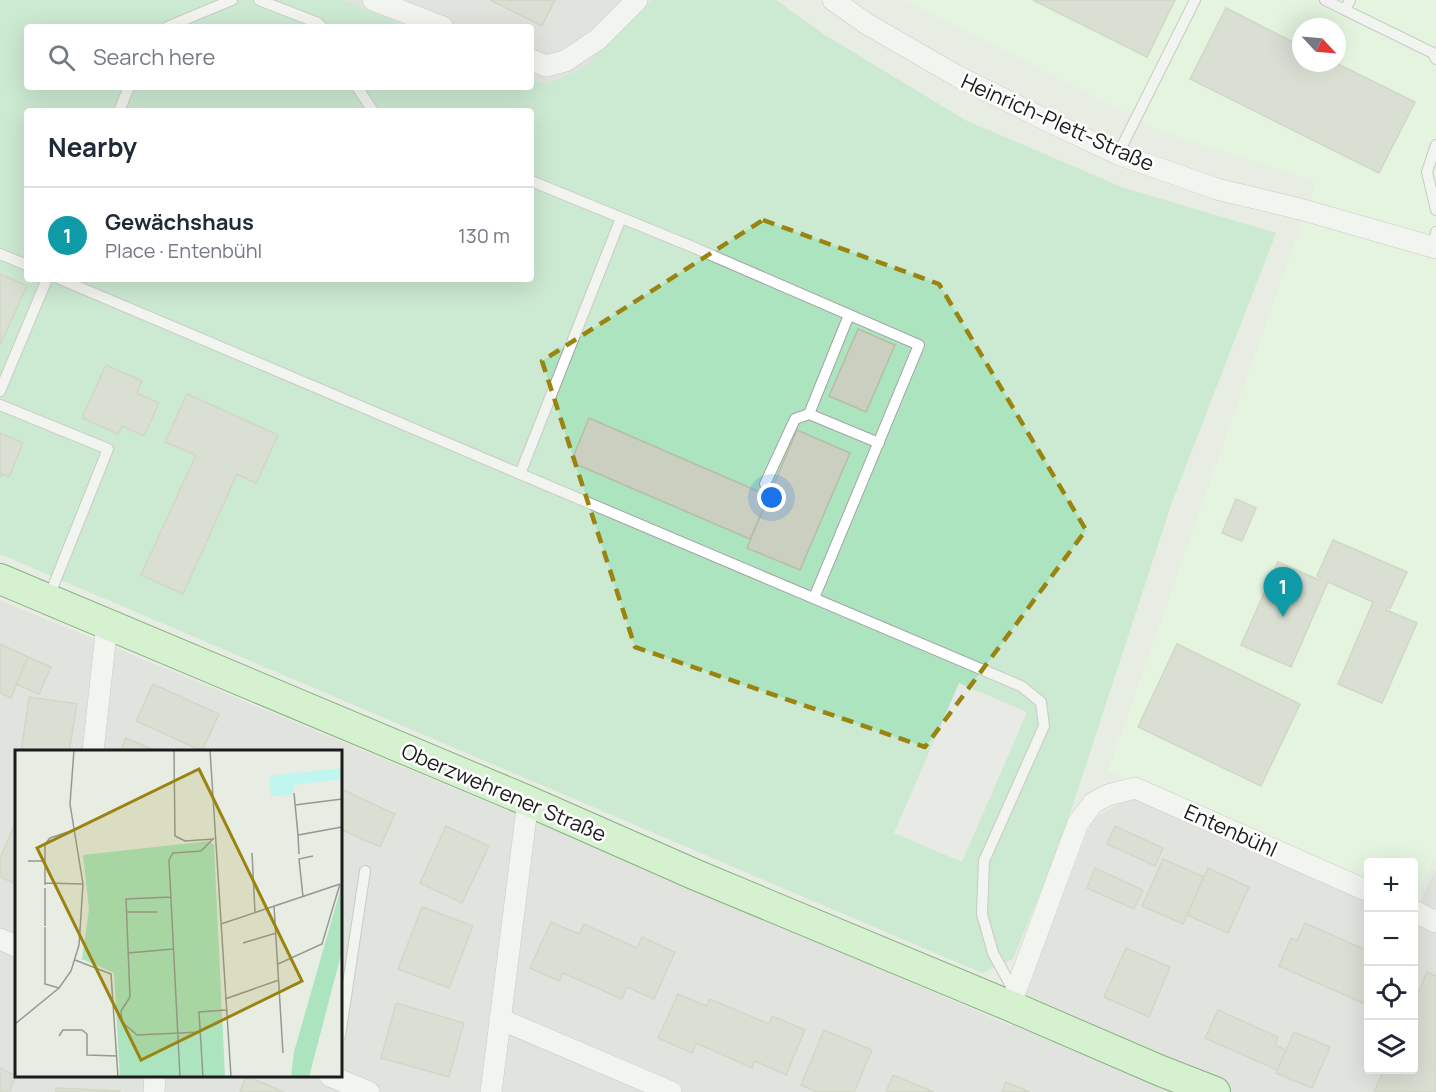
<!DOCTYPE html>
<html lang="en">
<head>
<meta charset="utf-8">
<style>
  :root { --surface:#fff; --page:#f6f6f7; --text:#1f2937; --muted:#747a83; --line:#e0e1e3; --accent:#1a73e8 }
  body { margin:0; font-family:Manrope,sans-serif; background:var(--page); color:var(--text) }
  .controls { position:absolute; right:18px; bottom:18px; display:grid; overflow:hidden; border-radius:6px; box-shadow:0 6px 24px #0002 }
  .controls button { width:54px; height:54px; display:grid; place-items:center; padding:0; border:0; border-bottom:2px solid var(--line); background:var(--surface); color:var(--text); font:30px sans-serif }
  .compass { position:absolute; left:1292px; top:18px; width:54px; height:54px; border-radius:50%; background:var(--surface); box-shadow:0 6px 24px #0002; rotate:116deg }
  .you { position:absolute; left:772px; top:498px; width:21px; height:21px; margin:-15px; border:4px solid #fff; border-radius:50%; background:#1a73e8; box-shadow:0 0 0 9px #1a73e833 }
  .badge { display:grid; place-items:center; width:39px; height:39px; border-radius:50%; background:var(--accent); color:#fff; font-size:20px; font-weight:700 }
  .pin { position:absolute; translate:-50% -50px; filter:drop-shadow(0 2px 3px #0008) }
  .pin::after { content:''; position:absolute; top:32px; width:21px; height:18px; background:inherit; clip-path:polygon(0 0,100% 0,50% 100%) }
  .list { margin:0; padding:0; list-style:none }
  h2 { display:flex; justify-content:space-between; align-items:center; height:78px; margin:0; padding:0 24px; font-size:26px }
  h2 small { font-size:20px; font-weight:400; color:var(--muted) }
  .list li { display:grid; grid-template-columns:39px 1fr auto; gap:18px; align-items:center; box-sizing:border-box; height:96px; padding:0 24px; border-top:2px solid var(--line) }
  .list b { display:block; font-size:22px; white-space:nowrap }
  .list p { margin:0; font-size:20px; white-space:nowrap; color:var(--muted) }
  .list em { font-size:20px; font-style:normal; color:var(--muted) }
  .icon { flex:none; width:33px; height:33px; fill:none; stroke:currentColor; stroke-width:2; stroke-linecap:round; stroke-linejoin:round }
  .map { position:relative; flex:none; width:1436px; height:1092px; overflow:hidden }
  .search { position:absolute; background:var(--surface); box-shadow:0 6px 24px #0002; left:24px; top:24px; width:510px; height:66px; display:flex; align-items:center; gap:15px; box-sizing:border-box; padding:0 21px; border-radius:6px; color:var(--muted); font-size:22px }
  .panel { position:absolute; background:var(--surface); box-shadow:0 6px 24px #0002; left:24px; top:108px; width:510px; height:174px; border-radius:6px }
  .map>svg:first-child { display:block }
  .residential { fill:#dadad9; fill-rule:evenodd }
  .education { fill:#e1fcdb; fill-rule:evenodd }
  .grass { fill:#abe4be; fill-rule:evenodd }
  .parking { fill:#e8e8e8 }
  .building { fill:#cbcfc0; stroke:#b7bda6; stroke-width:1.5 }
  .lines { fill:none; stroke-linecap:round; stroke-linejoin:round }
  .service-casing { stroke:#a3a3a3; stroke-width:12 }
  .minor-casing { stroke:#a3a3a3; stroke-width:22 }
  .secondary-casing { stroke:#116a0c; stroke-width:32 }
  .service { stroke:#fff; stroke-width:10 }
  .minor { stroke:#fff; stroke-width:21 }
  .secondary { stroke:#bff5b8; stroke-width:30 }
  .marked { fill:none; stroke:#9b8310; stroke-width:4.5; stroke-dasharray:12 8; stroke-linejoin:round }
  .labels { text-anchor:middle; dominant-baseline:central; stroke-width:5; stroke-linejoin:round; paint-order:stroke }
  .street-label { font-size:21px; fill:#1c1c1c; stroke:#fff }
  .inset-road { fill:none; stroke:#969993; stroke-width:1.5 }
  .view { fill:#9b8310; fill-opacity:0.15; stroke:#9b8310; stroke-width:3 }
  .inset-edge { fill:none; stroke:#1c1c1c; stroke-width:3 }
</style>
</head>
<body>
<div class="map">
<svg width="1436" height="1092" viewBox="0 0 1436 1092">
  <rect width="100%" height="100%" fill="#e7ede2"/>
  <g class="residential">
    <polygon points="344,0 653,0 582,68 546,84 531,78 531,27 409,27"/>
    <path d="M0,600L702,891L1011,1026L1093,818L1132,797L1368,893V1070H1414V911H1415L1436,868V1092H0ZM16,752H340V1076H16Z"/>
  </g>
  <path class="education" d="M905,0H1436V857L1414,899V862H1368V882L1108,771L1316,182L1163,132ZM1301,27H1337V63H1301Z"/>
  <path class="grass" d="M0,0H344L409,27H27V87H531V78L546,84L582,68L653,0H776L825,35L965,120L1124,188L1276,233L1172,502L1060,844L1013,959L982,973L0,554ZM27,111H531V279H27Z"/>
  <polygon class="parking" points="959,683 1027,712 962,862 894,833"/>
  <g class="building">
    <polygon points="490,0 555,0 542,26"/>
    <polygon points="1033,0 1175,0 1147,57"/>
    <polygon points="1226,8 1301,46 1301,63 1336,63 1415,102 1379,173 1190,79"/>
    <polygon points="0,274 27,286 0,345"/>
    <polygon points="858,329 895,345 866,412 829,396"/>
    <polygon points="106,365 142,381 137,393 159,403 144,436 122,426 118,434 82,418"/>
    <polygon points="187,394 278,435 256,483 237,474 183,594 141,575 196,455 165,442"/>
    <polygon points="589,418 769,496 750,539 571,462"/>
    <polygon points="797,430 850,453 800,570 747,548"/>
    <polygon points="0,433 23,443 9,477 2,474 0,478"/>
    <polygon points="1236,499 1256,508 1242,541 1222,533"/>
    <polygon points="1333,540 1407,572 1390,609 1387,607 1386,610 1417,623 1382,703 1338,684 1373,602 1328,582 1291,667 1241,645 1278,562 1319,580 1321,578 1317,576"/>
    <polygon points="0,644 28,657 11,698 0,693"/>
    <polygon points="1177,644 1300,704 1261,786 1138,727"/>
    <polygon points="28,657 51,667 39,694 16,684"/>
    <polygon points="153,684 219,714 202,751 136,721"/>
    <polygon points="29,697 77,704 69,752 21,752"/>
    <polygon points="126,738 158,752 120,752"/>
    <polygon points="341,789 395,814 380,847 340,829"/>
    <polygon points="15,824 16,824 16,884 0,877 0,858"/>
    <polygon points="446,826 489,846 462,903 420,883"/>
    <polygon points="1115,826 1163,848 1155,866 1107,844"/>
    <polygon points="1163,859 1204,877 1183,924 1142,906"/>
    <polygon points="1095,868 1143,890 1134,909 1087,888"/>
    <polygon points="1208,868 1249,887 1228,933 1187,915"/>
    <polygon points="422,907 473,926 449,988 398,969"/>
    <polygon points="551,922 579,934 584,924 637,948 642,937 675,952 654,999 627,987 622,999 563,973 559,981 530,968"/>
    <polygon points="1305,923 1368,951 1368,1005 1279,966 1291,938 1297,941"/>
    <polygon points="1126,948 1170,967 1149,1017 1104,997"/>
    <polygon points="1427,972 1436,976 1436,1092 1374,1092 1384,1070 1414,1070 1414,1003"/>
    <polygon points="678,994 706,1006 710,999 769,1024 772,1016 805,1030 786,1075 755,1061 752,1068 696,1043 692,1053 658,1038"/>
    <polygon points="396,1003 464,1023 449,1077 381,1058"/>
    <polygon points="1218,1010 1278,1037 1275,1045 1286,1050 1277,1070 1205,1038"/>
    <polygon points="824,1030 872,1050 854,1092 817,1092 801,1085"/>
    <polygon points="1294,1032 1330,1047 1312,1088 1276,1073"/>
    <polygon points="0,1068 16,1076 9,1092 0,1092"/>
    <polygon points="893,1075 934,1092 886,1092"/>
    <polygon points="246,1076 284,1092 240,1092"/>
    <polygon points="1006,1082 1030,1092 1002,1092"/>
    <polygon points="56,1088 120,1091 120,1092 56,1092"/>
  </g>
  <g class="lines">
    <g class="service-casing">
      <g id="service">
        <polyline points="259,0 318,23 322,27"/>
        <polyline points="1325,0 1345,10"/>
        <polyline points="1350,0 1345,10 1433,53 1436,59"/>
        <polyline points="167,27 232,0"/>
        <polyline points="357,87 373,111"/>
        <polyline points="119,111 129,87"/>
        <polyline points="1436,145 1427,172 1436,210"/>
        <polyline points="1118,154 1195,0"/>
        <polyline points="531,181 688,245 919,345 814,598"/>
        <polyline points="1433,247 1436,232"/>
        <polyline points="0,254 27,265"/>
        <polyline points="60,279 1021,686 1041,702 1044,726 984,861 982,914 993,953 1015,993"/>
        <polyline points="0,391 47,279"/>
        <polyline points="0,405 108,449 48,599"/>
        <polyline points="809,414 879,443"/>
        <polyline points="520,474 621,218"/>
        <polyline points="765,484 795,419 809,414 849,315"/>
        <polyline points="340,1036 365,871"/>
      </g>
    </g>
    <g class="minor-casing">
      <g id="minor">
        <polyline points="373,0 443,27"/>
        <polyline points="833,0 867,24 957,76 1048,121 1118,154 1217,189 1300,209 1436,248"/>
        <polyline points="531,60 546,66 565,61 598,39 637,0"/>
        <polyline points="93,752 107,624"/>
        <polyline points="1414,911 1436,922"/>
        <polyline points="0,939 16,946"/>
        <polyline points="1008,1005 1015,993 1078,823 1093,803 1108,795 1135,788 1368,891"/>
        <polyline points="500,1019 671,1092"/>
        <polyline points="330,1076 369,1092"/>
        <polyline points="154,1092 155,1076"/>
        <polyline points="491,1092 528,801"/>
      </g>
    </g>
    <g class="secondary-casing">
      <polyline id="secondary" points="0,579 528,801 696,875 1008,1005 1161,1071 1215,1092"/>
    </g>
    <use href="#service" class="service"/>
    <use href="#minor" class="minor"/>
    <use href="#secondary" class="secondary"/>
  </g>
  <path d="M0 0H1436V1092H0ZM763,220L939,284L1086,530L925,747L635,647L542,361Z" fill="#e7ede2" fill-opacity=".55" fill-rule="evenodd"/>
  <path class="marked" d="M763,220L939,284L1086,530L925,747L635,647L542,361Z"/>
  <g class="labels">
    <g class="street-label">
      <text transform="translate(1058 122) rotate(24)">Heinrich-Plett-Straße</text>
      <text transform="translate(504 792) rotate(23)">Oberzwehrener Straße</text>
      <text transform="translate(1231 830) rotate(24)">Entenbühl</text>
    </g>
  </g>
  <g transform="translate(15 750)">
    <rect width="327" height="327" fill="#e7ede2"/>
    <path d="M194,91L199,95L210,327H105L99,223L67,209L74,159L68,105ZM327,134V201L294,327H276L279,302Z" fill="#abe4be"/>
    <path d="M327,18V29L279,35L276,45L256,46L254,26Z" fill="#c1f5f0"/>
    <path class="inset-road" d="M159,0L160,86L170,91L199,89M195,0L216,327M279,43L283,85L327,77M280,55L327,49M283,85L284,104M237,103L240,163M13,111H30V94L35,88L59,80M30,111V135M30,133L68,134M156,147L111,149L115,247L106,261L107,272L122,285L186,282M288,147L284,109L298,106M259,156L268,303M111,162H142M206,174L325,134M30,176V138M30,177V234L44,238M228,193L261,183M113,203L158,199M60,210L96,224L103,327M263,214L307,194L325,134M210,249L264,230M0,274L44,238L56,221L64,195L68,134L55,54L59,0M44,286L48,280H67L72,284V305L102,306M165,327L154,110L158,103L186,101L199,88M188,327L184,262L211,260"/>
    <path class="view" d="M184,19L287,231L126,310L22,98Z"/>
    <rect width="327" height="327" class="inset-edge"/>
  </g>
</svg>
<div class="controls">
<button>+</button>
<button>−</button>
<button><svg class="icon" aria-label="locate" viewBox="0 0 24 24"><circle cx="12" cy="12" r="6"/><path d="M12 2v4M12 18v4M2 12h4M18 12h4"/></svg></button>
<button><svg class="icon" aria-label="layers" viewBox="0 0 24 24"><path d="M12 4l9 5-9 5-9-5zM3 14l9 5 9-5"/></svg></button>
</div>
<svg class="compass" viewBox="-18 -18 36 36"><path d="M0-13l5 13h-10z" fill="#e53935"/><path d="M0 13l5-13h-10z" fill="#747a83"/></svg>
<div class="you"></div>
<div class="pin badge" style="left:1283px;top:617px;background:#0f9aa8">1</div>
<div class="search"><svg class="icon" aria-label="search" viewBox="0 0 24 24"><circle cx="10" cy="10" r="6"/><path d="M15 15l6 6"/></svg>Search here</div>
<section class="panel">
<h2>Nearby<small></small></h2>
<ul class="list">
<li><span class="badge" style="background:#0f9aa8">1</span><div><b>Gewächshaus</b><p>Place · Entenbühl</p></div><em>130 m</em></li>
</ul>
</section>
</div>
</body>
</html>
